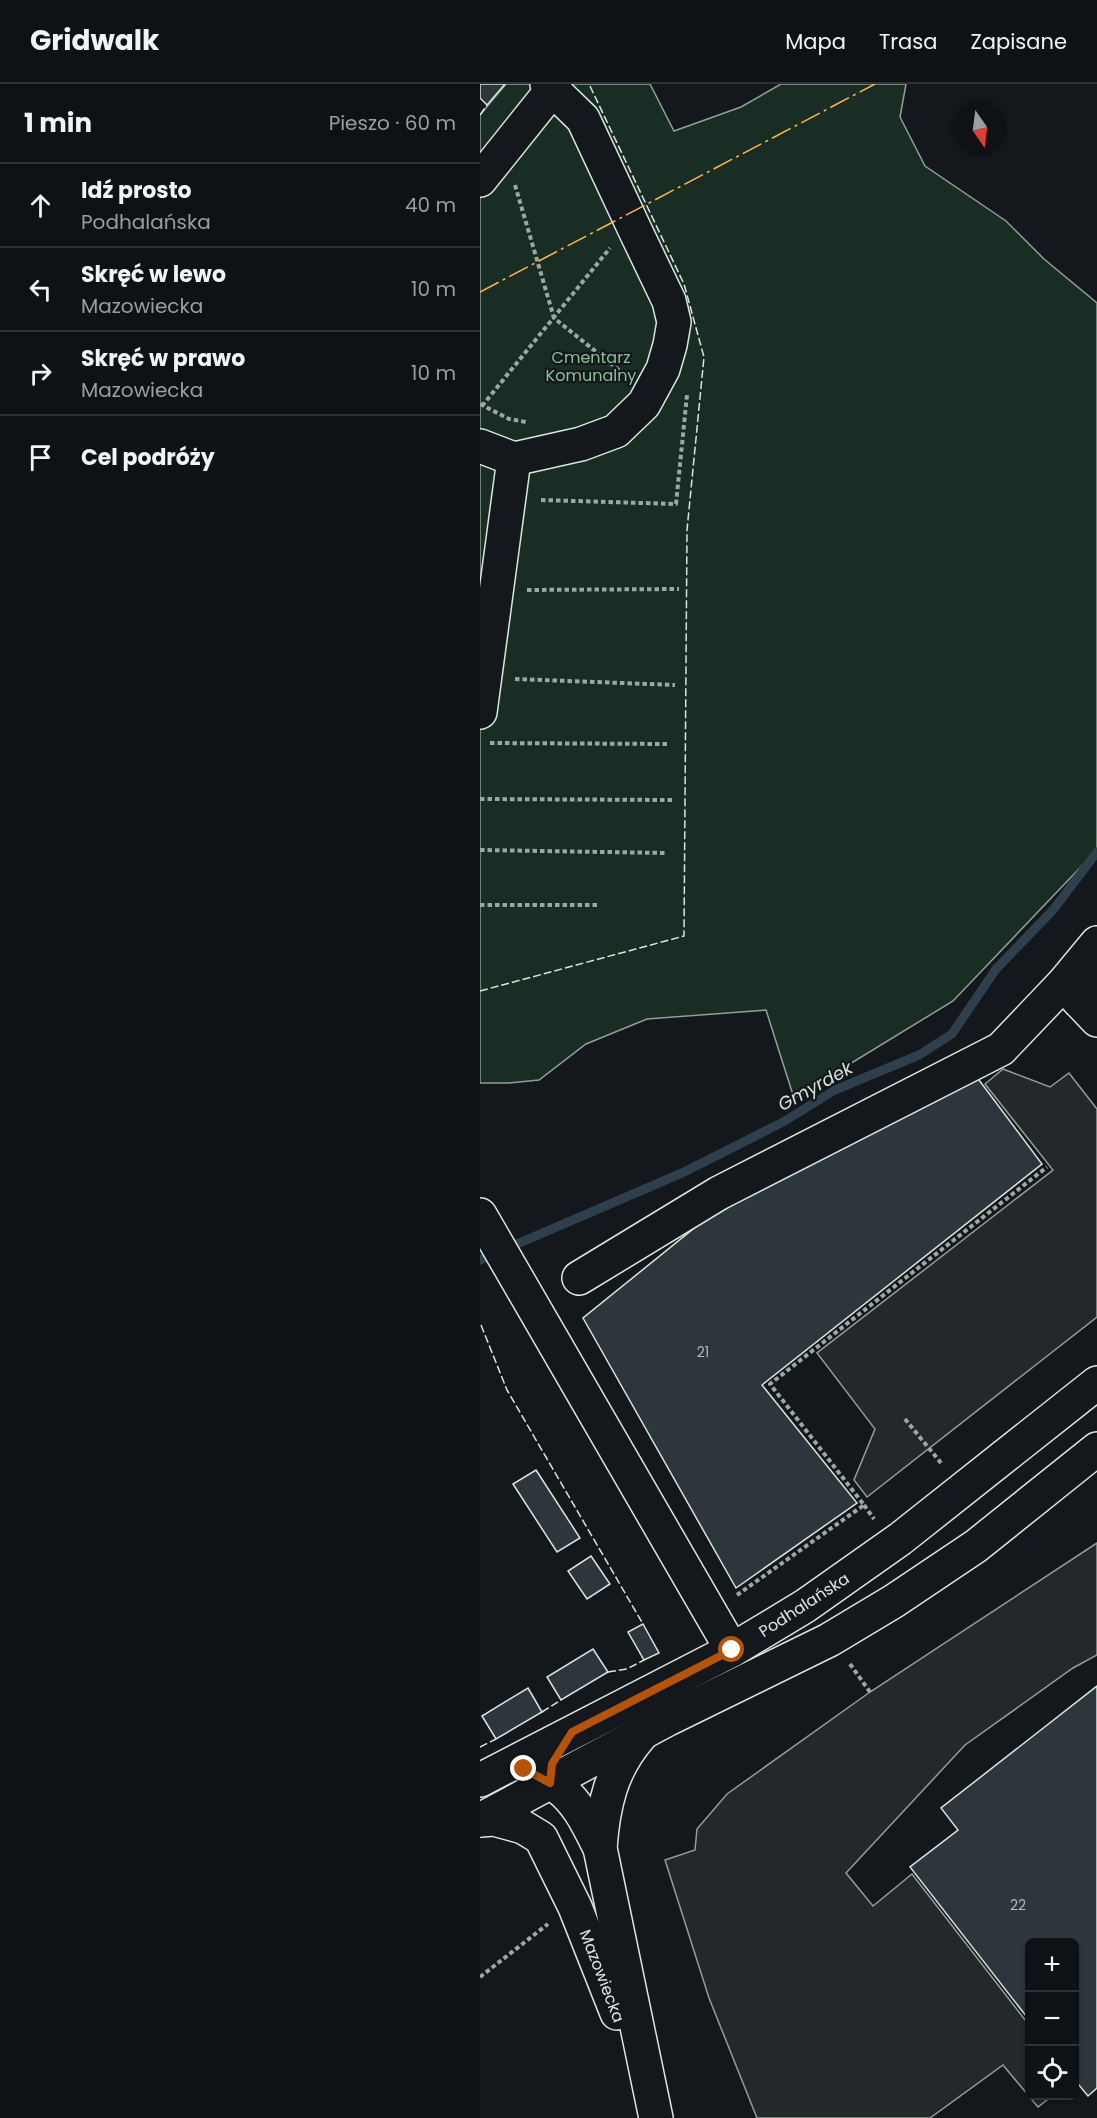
<!DOCTYPE html>
<html lang="pl">
<head>
<meta charset="utf-8">
<style>
  :root { --surface:#0f1215; --page:#1d2022; --text:#f1f3f6; --muted:#9b9ea0; --line:#2f3234 }
  body { margin:0; font-family:Poppins,sans-serif; background:var(--page); color:var(--text) }
  .controls { position:absolute; right:18px; bottom:18px; display:grid; overflow:hidden; border-radius:9px; box-shadow:0 2px 4px #0004 }
  .controls button { width:54px; height:54px; display:grid; place-items:center; padding:0; border:0; border-bottom:2px solid var(--line); background:var(--surface); color:var(--text); font:30px sans-serif }
  .compass { position:absolute; left:473px; top:18px; width:54px; height:54px; border-radius:50%; background:var(--surface); box-shadow:0 2px 4px #0004; rotate:166deg }
  .stop { position:absolute; width:18px; height:18px; margin:-14px; border:4px solid #b45309; border-radius:50%; background:#fff }
  .stop.end { background:#b45309; border-color:#fff; box-shadow:0 2px 6px #0008 }
  .list { margin:0; padding:0; list-style:none }
  h2 { display:flex; justify-content:space-between; align-items:center; height:78px; margin:0; padding:0 24px; font-size:26px }
  h2 small { font-size:20px; font-weight:400; color:var(--muted) }
  .list li { display:grid; grid-template-columns:39px 1fr auto; gap:18px; align-items:center; box-sizing:border-box; height:84px; padding:0 24px; border-top:2px solid var(--line) }
  .list b { display:block; font-size:22px; white-space:nowrap }
  .list p { margin:0; font-size:20px; white-space:nowrap; color:var(--muted) }
  .list em { font-size:20px; font-style:normal; color:var(--muted) }
  .icon { flex:none; width:33px; height:33px; fill:none; stroke:currentColor; stroke-width:2; stroke-linecap:round; stroke-linejoin:round }
  .map { position:relative; flex:none; width:617px; height:2034px; overflow:hidden }
  header { display:flex; align-items:center; gap:36px; box-sizing:border-box; height:84px; padding:0 30px; background:var(--surface); border-bottom:2px solid var(--line) }
  header strong { font-size:28px }
  nav { display:flex; gap:33px; margin-inline-start:auto; font-size:21px }
  main { display:flex }
  aside { flex:1; background:var(--surface) }
  .map>svg:first-child { display:block }
  .green { fill:#1a2d24; stroke:#939e99; stroke-width:1.5 }
  .parking { fill:#24282b; stroke:#939e99; stroke-width:1.5 }
  .lines { fill:none; stroke-linecap:round; stroke-linejoin:round }
  .stream { stroke:#2f3f4d; stroke-width:9 }
  .building { fill:#2c363c; stroke:#d8e6dc; stroke-width:1.5 }
  .minor-casing { stroke:#d8e6dc; stroke-width:36 }
  .path { stroke:#9da8a2; stroke-width:4; stroke-dasharray:4.5 3; stroke-linecap:butt }
  .minor { stroke:#14181c; stroke-width:33 }
  .fence { stroke:#d8e6dc; stroke-width:1.5; stroke-dasharray:8 3; stroke-linecap:butt }
  .power { stroke:#ffb74d; stroke-width:1.5; stroke-dasharray:21 4.5 3 4.5; stroke-linecap:butt }
  .route { stroke:#b45309; stroke-width:8 }
  .labels { text-anchor:middle; dominant-baseline:central; stroke-width:4.5; stroke-linejoin:round; paint-order:stroke }
  .number-label { font-size:14px; fill:#adbab4 }
  .park-label { font-size:16px; fill:#8ac095; stroke:#14181c }
  .street-label { font-size:16px; fill:#d8e6dc; stroke:#14181c }
  .water-label { font-size:18px; font-style:italic; fill:#d8e6dc; stroke:#14181c }
</style>
</head>
<body>
<header>
<strong>Gridwalk</strong>
<nav><a>Mapa</a><a>Trasa</a><a>Zapisane</a></nav>
</header>
<main>
<aside>
<h2>1 min<small>Pieszo · 60 m</small></h2>
<ul class="list">
<li><svg class="icon" aria-label="ahead" viewBox="0 0 24 24"><path d="M12 20V5M6 11l6-6 6 6"/></svg><div><b>Idź prosto</b><p>Podhalańska</p></div><em>40 m</em></li>
<li><svg class="icon" aria-label="left" viewBox="0 0 24 24"><path d="M17 20v-9H6M10 6l-5 5 5 5"/></svg><div><b>Skręć w lewo</b><p>Mazowiecka</p></div><em>10 m</em></li>
<li><svg class="icon" aria-label="right" viewBox="0 0 24 24"><path d="M7 20v-9h11M14 6l5 5-5 5"/></svg><div><b>Skręć w prawo</b><p>Mazowiecka</p></div><em>10 m</em></li>
<li><svg class="icon" aria-label="arrive" viewBox="0 0 24 24"><path d="M6 21V4h12l-3 4 3 4H6"/></svg><div><b>Cel podróży</b></div></li>
</ul>
</aside>
<div class="map">
<svg width="617" height="2034" viewBox="0 0 617 2034">
  <rect width="100%" height="100%" fill="#14181c"/>
  <polygon class="green" points="26,0 170,0 194,47 261,23 301,0 426,0 420,33 445,82 526,137 564,175 617,219 617,766 473,917 314,1014 286,926 167,935 106,960 59,996 29,999 0,999 0,31"/>
  <g class="parking">
    <polygon points="523,985 570,1003 589,989 617,1025 617,1233 387,1413 374,1396 395,1345 337,1269 573,1086 505,1000"/>
    <polygon points="617,1459 617,1571 593,1584 485,1661 366,1789 393,1822 432,1790 549,1941 550,2012 572,2012 558,2023 523,1981 450,2034 277,2034 229,1914 185,1776 215,1766 217,1745 247,1710 390,1608"/>
  </g>
  <g class="lines">
    <polyline class="stream" points="0,1176 202,1089 303,1038 355,1006 439,971 472,950 516,885 573,826 617,768"/>
  </g>
  <g class="building">
    <polygon points="0,0 25,0 7,21 0,14"/>
    <polygon points="496,992 562,1080 282,1301 377,1419 256,1504 103,1234 244,1120"/>
    <polygon points="56,1386 100,1454 77,1468 33,1400"/>
    <polygon points="111,1472 130,1500 107,1515 88,1487"/>
    <polygon points="163,1540 179,1569 164,1576 148,1548"/>
    <polygon points="113,1565 128,1588 81,1616 67,1593"/>
    <polygon points="617,1602 617,2004 608,2012 594,1995 594,1858 550,1858 550,1937 430,1783 478,1746 461,1724"/>
    <polygon points="48,1604 62,1628 16,1655 2,1632"/>
  </g>
  <g class="lines">
    <g class="minor-casing">
      <g id="minor">
        <polyline points="0,96 72,6"/>
        <polyline points="0,362 34,375 101,360 136,347 164,320 183,285 190,261 194,238 189,217 155,146 103,35 67,0"/>
        <polyline points="0,628 34,375"/>
        <polyline points="583,900 617,936"/>
        <polyline points="599,917 617,897"/>
        <polyline points="0,1131 252,1566"/>
        <polyline points="99,1194 239,1109 521,965 583,900 617,859"/>
        <path d="M160,1652C131,1685 123,1722 120,1764L176,2034"/>
        <path d="M53,1690C61,1695 72,1698 79,1704C99,1719 109,1743 120,1764"/>
        <polyline points="0,1696 252,1566 325,1522 420,1455 617,1299"/>
        <polyline points="0,1736 188,1635 349,1556 414,1517 496,1462 617,1365"/>
        <polyline points="0,1736 14,1735 43,1743 61,1754 95,1823 137,1929"/>
      </g>
    </g>
    <g class="path">
      <polyline points="35,101 74,234 145,291"/>
      <polyline points="0,320 29,335 46,338"/>
      <polyline points="2,322 130,164"/>
      <polyline points="61,416 196,420 207,311"/>
      <polyline points="47,506 199,505"/>
      <polyline points="35,595 195,601"/>
      <polyline points="10,659 189,660"/>
      <polyline points="0,715 193,716"/>
      <polyline points="0,766 187,769"/>
      <polyline points="0,821 119,821"/>
      <polyline points="425,1335 461,1379"/>
      <polyline points="384,1421 394,1435"/>
      <polyline points="257,1511 384,1421 290,1300 567,1083"/>
      <polyline points="370,1580 390,1608"/>
      <polyline points="0,1893 68,1840"/>
    </g>
    <use href="#minor" class="minor"/>
    <g class="fence">
      <polyline points="0,31 7,21"/>
      <polyline points="0,907 204,852 207,446 224,273 204,200 109,0"/>
      <polyline points="1,1241 27,1306 163,1540"/>
      <polyline points="128,1588 147,1585 164,1576"/>
      <polyline points="62,1628 81,1616"/>
      <polyline points="0,1663 16,1655"/>
    </g>
    <polyline class="power" points="0,208 395,0"/>
  </g>
  <g class="lines">
    <polyline class="route" points="44,1685 70,1699 72,1680 92,1648 252,1566"/>
  </g>
  <g class="labels">
    <g class="number-label">
      <text x="223" y="1268">21</text>
      <text x="538" y="1821">22</text>
    </g>
    <g class="park-label">
      <text x="111" y="273">Cmentarz<tspan x="111" dy="18">Komunalny</tspan></text>
    </g>
    <g class="street-label">
      <text transform="translate(324 1521) rotate(-33)">Podhalańska</text>
      <text transform="translate(122 1892) rotate(69)">Mazowiecka</text>
    </g>
    <g class="water-label">
      <text transform="translate(335 1002) rotate(-29)">Gmyrdek</text>
    </g>
  </g>
</svg>
<div class="controls">
<button>+</button>
<button>−</button>
<button><svg class="icon" aria-label="locate" viewBox="0 0 24 24"><circle cx="12" cy="12" r="6"/><path d="M12 2v4M12 18v4M2 12h4M18 12h4"/></svg></button>
</div>
<svg class="compass" viewBox="-18 -18 36 36"><path d="M0-13l5 13h-10z" fill="#e53935"/><path d="M0 13l5-13h-10z" fill="#9b9ea0"/></svg>
<div class="stop" style="left:252px;top:1566px"></div>
<div class="stop end" style="left:44px;top:1685px"></div>
</div>
</main>
</body>
</html>
